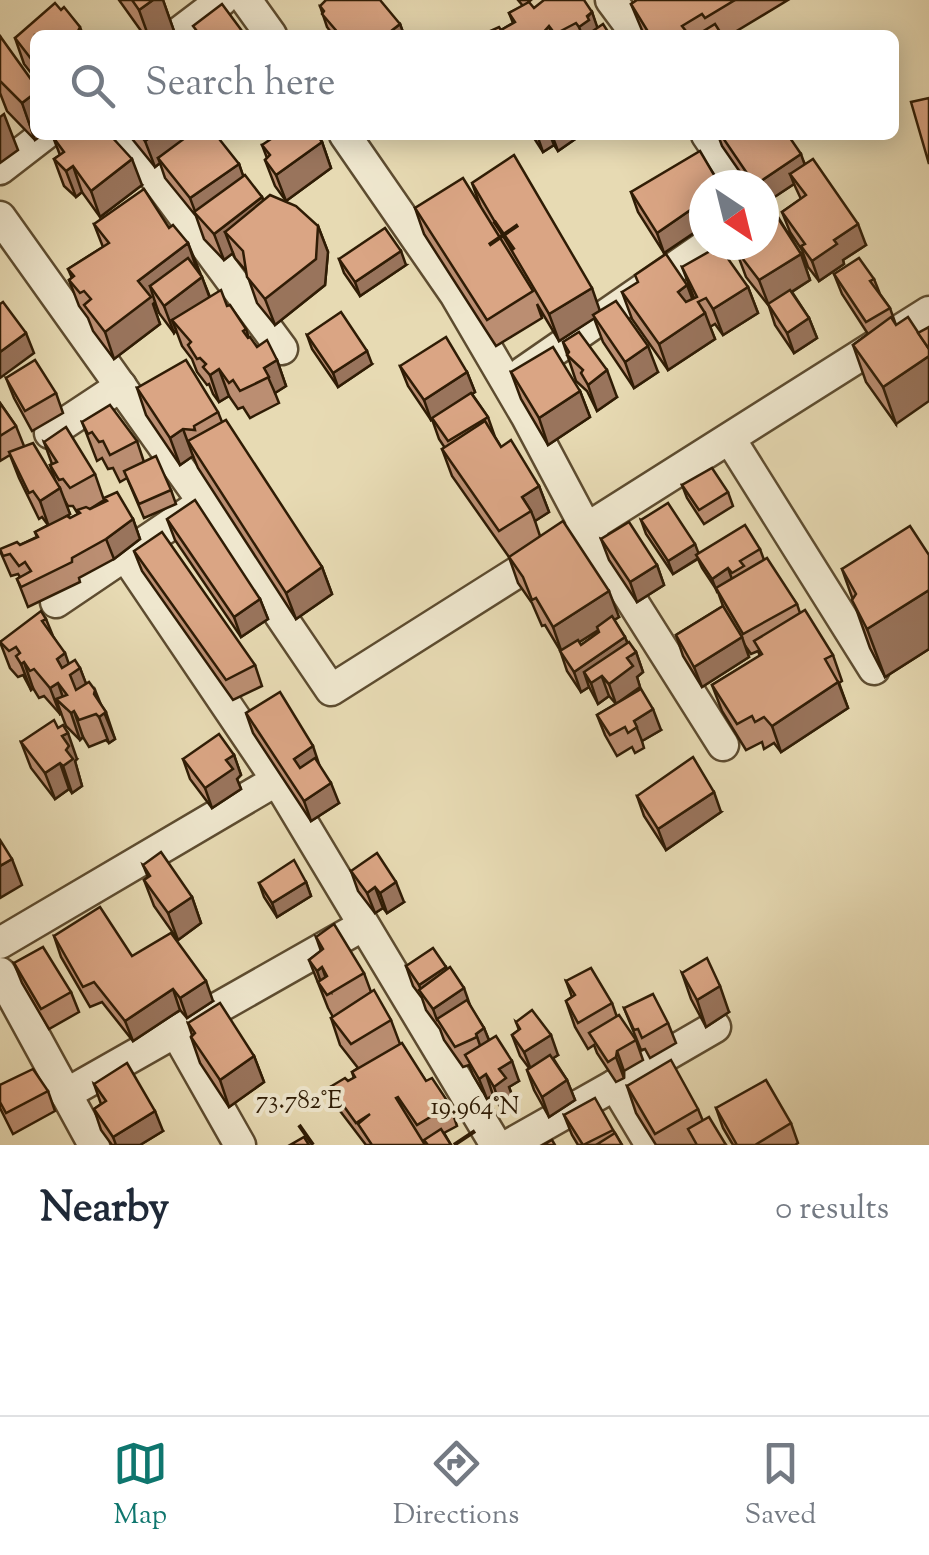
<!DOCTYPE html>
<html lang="en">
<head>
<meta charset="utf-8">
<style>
  :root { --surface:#fff; --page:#f2f2f3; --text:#1f2937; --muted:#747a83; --line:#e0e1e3; --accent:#0f766e }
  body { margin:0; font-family:"Sorts Mill Goudy",serif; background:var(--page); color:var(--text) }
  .compass { position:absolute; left:689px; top:170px; width:90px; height:90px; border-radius:50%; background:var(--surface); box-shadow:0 5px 25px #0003; rotate:145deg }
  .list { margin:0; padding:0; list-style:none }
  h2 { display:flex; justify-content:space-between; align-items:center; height:130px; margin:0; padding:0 40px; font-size:42px }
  h2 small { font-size:32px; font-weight:400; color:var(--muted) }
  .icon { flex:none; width:55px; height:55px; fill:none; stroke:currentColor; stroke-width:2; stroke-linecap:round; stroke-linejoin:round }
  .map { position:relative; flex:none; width:929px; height:1145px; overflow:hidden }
  .search { position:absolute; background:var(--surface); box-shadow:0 5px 25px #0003; left:30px; right:30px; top:30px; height:110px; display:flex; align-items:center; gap:25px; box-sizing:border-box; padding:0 35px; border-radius:15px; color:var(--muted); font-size:38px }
  .sheet { height:270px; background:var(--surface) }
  nav { display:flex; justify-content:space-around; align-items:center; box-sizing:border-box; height:140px; border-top:2px solid var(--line); background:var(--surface); font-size:28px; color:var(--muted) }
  nav a { display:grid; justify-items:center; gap:5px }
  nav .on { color:var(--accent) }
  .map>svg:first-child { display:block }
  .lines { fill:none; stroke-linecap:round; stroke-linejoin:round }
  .minor-casing { stroke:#5d4c30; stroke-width:35 }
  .minor { stroke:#efe7ce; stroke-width:30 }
  .wall { fill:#bb8e72; stroke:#2f1c05; stroke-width:2.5; fill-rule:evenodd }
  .shaded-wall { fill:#99745c; stroke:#2f1c05; stroke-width:2.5 }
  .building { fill:#daa584; stroke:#2f1c05; stroke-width:2.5 }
  .ticks { fill:none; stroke:#2f1c05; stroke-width:4 }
  .ticks-label { font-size:25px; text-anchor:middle; fill:#2f1c05; stroke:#efe7ce; stroke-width:8; stroke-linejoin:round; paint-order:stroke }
</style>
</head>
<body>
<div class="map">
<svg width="929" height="1145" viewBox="0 0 929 1145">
  <rect width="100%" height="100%" fill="#e7dab3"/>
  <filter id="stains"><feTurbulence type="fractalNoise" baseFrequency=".002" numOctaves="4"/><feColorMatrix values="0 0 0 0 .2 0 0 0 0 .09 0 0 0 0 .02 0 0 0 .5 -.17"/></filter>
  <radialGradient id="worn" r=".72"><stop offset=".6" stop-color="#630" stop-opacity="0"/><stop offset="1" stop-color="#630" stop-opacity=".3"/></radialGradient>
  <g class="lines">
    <g class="minor-casing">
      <g id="minor">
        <polyline points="246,0 271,35"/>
        <polyline points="611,0 637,35"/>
        <polyline points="176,35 222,0"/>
        <polyline points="124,135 282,349"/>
        <polyline points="345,135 455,294 527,417 586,528 723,745"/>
        <polyline points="707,135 741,185"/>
        <polyline points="0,169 44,135"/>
        <polyline points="0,217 204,503 331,690 929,312"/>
        <polyline points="522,373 707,245"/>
        <polyline points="50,433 121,386"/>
        <polyline points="730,439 874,669"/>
        <polyline points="125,555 277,780"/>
        <polyline points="56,602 201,504"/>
        <polyline points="0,943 277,780 496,1145"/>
        <polyline points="0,973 94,1145"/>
        <polyline points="176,1032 240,1145"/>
        <polyline points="615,1085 715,1027"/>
        <polyline points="66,1094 355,930"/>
        <polyline points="509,1145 615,1085 651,1145"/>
      </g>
    </g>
    <use href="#minor" class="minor"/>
  </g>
  <g class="wall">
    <polygon points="119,0 163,0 174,31 169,35 144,35"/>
    <polygon points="518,0 531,0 525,5 534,8 592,12 597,28 610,35 486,35 501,30 513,23 509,13 523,6"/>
    <polygon points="637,0 788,0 730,35 644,35 631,4"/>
    <polygon points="320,6 400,24 404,35 333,35 327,27"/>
    <polygon points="61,10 80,27 83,35 35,35 35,78 24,64 15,38"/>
    <polygon points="0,36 35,140 7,111 0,93"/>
    <polygon points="129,135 181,135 183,140 239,164 243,176 262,197 263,201 318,226 328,252 325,285 275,325 257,303 246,271 235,258 233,253 224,260 204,239 196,216 165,178 160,163 155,167"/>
    <polygon points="532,135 581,135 558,151 554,145 543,152"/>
    <polygon points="718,135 788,135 805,164 866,245 843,260 844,264 819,281 808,267 802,250 790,232 782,212 801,199 794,184 768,201 801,254 810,280 792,292 809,318 817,338 794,353 775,325 769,306 746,277 736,250 764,245 764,185 749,185 722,146"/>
    <polygon points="53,137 142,185 100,217 82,192 76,197 64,186 54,159 60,155"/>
    <polygon points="322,142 331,168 286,201 275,186 265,160 267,158 262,145"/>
    <polygon points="472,183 600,311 658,372 634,388 603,342 594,318 559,341 537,304 542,318 496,346 424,234 415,208 480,205"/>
    <polygon points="704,185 704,226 664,253 638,212 631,192"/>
    <polygon points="94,224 169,228 188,243 210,297 227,306 246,329 249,338 257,347 277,360 286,386 275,393 279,403 250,418 243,407 238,409 229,396 219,402 213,394 209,384 207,385 197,372 192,359 182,346 176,330 174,333 159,313 155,302 153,304 160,324 114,359 93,331 88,318 79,306 69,280 72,278 68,269 103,247"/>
    <polygon points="339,259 406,265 360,296 344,273"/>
    <polygon points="682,267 748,287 758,313 723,335 715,324 710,327 715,339 668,370 632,319 622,292 687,285 692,299 694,298"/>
    <polygon points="834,274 874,279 880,294 890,308 896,325 896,424 866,382 853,345 868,334 842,294"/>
    <polygon points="307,335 372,364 338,387 312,349"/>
    <polygon points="563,342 617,397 597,411 587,391 576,381"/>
    <path d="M400,366L467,372L475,392L472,394L488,417L495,437L501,447L539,486L549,512L535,521L540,536L619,617L614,620L628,643L636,652L643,672L637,677L640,687L619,702L661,730L642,741L644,748L635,753L632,747L617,756L605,735L597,715L616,704L609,696L598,704L589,687L581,692L567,671L560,650L545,625L542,626L532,603L518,583L509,557L452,476L442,449L445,448L439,439L432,419L431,420L408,386ZM598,630L599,632L581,645L579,642Z"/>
    <polygon points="511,372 580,391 590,417 548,445 521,399"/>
    <polygon points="6,378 56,393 63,413 32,431 14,398"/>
    <polygon points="137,388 218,412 222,422 322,567 332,594 296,619 198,468 193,456 180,465 146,415"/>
    <path d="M0,403L16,426L24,446L55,480L50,465L52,464L44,442L95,474L104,500L90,509L106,502L104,498L133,519L140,539L114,559L79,578L80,582L28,607L17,579L20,577L18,574L11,576L0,551L20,545L37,537L35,532L48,525L42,517L39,519L19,478L10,455L0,461ZM64,499L68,506H73L78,514L70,518L67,516L70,514Z"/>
    <polygon points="82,422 137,441 144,462 171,490 176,504 144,518 127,478 120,482 113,468 108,469 102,458 97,461"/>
    <polygon points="682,485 728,492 733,506 704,524 687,498"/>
    <polygon points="167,519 260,599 268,619 241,637 175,540"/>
    <polygon points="641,520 698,553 760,549 764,560 797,604 800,613 833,655 842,681 839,683 848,708 781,752 774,743 764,749 762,742 746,750 722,711 712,685 760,656 758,651 751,654 744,644 749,657 702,687 683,656 676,635 723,606 718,592 702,568 698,559 673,574 646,534"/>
    <polygon points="601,539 657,565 664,585 637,602 609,560"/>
    <polygon points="134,551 255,665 262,686 233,700 142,571"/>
    <polygon points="929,555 929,649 885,677 870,648 842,569"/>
    <polygon points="46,619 53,636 69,664 80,668 86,684 106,712 115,739 109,743 106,740 89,747 83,737 80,740 66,726 61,713 60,714 44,696 39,698 33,688 31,690 23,675 18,677 10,668 0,642"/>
    <polygon points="246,713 339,803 311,821 253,733"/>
    <polygon points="21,742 77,759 75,761 82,786 72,793 69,789 55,799 31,768"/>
    <polygon points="234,755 241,775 237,779 241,789 212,808 190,779 183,759"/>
    <polygon points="637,796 721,812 666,850 644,816"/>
    <polygon points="143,865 192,897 201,923 178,940 154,906 144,880 148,877"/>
    <polygon points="351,871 404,902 387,913 383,908 375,913 358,891"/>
    <polygon points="306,882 311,896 277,917 264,897 259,883"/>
    <polygon points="54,936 132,956 213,1001 187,1018 180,1010 133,1041 102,1002 90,1007 61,957"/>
    <polygon points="316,937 364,973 371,992 391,1020 400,1044 426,1081 450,1105 457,1126 444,1133 451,1145 366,1145 337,1107 330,1087 348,1081 354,1078 352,1072 358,1068 340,1045 331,1018 333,1017 328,1008 309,960 321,951"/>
    <polygon points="14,963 71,992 79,1012 49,1029 22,983"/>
    <polygon points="406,966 446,969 484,1028 489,1040 519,1081 509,1087 513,1098 501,1108 493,1095 487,1099 473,1075 469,1065 463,1067 444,1040 440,1029 426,1010 422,998 413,986"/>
    <polygon points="682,973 729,1012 706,1027 691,999"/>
    <polygon points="566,981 612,1003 617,1017 636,1040 643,1060 624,1071 624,1078 616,1082 597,1053 594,1045 588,1049 575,1027 566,1001 572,997"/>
    <polygon points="624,1008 668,1023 676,1043 650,1058 645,1049 641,1050"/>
    <polygon points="516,1022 558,1055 553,1058 567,1080 575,1100 549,1117 534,1090 527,1070 529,1068 520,1056 512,1035 519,1030"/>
    <polygon points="188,1023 254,1056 264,1082 229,1107 200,1063 191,1037 192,1035"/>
    <polygon points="94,1084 163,1131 140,1145 112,1145 101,1130 94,1109 101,1104"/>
    <polygon points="0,1085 48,1091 55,1111 13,1134 0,1108"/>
    <polygon points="627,1086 698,1109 703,1121 726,1145 656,1145 636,1113"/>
    <polygon points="716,1108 791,1123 798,1143 795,1145 733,1145 723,1128"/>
    <polygon points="564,1115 613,1130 622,1145 578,1145 572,1135"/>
  </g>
  <g class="shaded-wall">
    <polygon points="153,0 163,0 174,31 169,35 148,35 139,10"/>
    <polygon points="592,12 600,35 582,35 579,27"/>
    <polygon points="400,24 404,35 386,35"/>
    <polygon points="549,26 552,35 541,35"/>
    <polygon points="35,93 35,135 42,135 35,140 22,103"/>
    <polygon points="4,114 18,150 0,163 0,117"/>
    <polygon points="153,135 181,135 185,146 158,158 160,163 155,167 145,141"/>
    <polygon points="537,135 550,135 554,145 543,152"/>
    <polygon points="552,135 581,135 558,151"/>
    <polygon points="322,142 331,168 286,201 276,175"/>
    <polygon points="801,154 808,174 790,174 794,184 764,204 764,185 755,185"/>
    <polygon points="132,159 142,185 100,217 91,191"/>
    <polygon points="239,164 246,184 196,214 190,198"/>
    <polygon points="73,166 82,192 76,197 66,171"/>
    <polygon points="262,197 272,224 225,232 233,253 224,260 214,234"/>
    <polygon points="702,202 704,226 664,253 657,233"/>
    <polygon points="858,224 866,245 843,260 844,264 819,281 812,261 834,240"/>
    <polygon points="318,226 328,252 325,285 275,325 265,299"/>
    <polygon points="188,243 197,270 150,286 155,302 153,304 160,324 114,359 105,332 138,281"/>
    <polygon points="401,251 406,265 360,296 355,282"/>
    <polygon points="801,254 810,280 769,306 759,280"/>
    <polygon points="202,277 212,304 172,320 176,330 174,333 164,306"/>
    <polygon points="687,285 697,311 687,318 678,292"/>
    <polygon points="748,287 758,313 723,335 713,309"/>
    <polygon points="592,288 601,314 559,341 549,314"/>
    <polygon points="705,313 715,339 668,370 659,344"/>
    <polygon points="809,318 817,338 794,353 787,333"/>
    <polygon points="26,333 34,353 0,378 0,352"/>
    <polygon points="648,346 658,372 634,388 625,362"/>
    <polygon points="367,351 372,364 338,387 333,373"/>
    <polygon points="929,356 929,401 896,424 883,387"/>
    <polygon points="277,360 286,386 275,393 264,368"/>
    <polygon points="219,369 229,396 219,402 210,375"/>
    <polygon points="607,370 617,397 597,411 588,385"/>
    <polygon points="467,372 475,392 431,420 424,400"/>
    <polygon points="580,391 590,417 548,445 539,418"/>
    <polygon points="183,429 193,456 180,465 170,438"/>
    <polygon points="539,486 549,512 535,521 531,511 522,497"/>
    <polygon points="60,488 70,514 49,527 40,501"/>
    <polygon points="133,519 140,539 114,559 106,539"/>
    <polygon points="695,544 700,557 673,574 668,561"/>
    <polygon points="657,565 664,585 637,602 630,582"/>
    <polygon points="322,567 332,594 296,619 286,593"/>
    <polygon points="728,568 733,582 717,592 712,579"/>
    <polygon points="929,590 929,649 885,677 867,629"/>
    <polygon points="609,591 619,617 562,653 553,627"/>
    <polygon points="260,599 268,619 241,637 234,617"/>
    <polygon points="625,637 632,655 636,652 643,672 637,677 640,687 616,704 609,684 602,677 609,696 598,704 591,683 584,672 589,687 581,692 574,672"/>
    <polygon points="742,637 749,657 702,687 694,667"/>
    <polygon points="65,653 72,673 80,668 90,694 79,701 57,659"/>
    <polygon points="24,662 33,688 31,690 21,664"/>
    <polygon points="838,682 848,708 781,752 772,726"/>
    <polygon points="58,683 67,709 56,699 61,713 60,714 50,688"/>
    <polygon points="95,690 115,739 109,743 99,717 94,694"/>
    <polygon points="653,709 661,730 642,741 634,721"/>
    <polygon points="74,711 83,737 80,740 71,713"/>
    <polygon points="68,733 77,759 75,761 82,786 72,793 63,766 62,736"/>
    <polygon points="313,746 320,767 301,780 294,759"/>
    <polygon points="234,755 241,775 237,779 241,789 212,808 205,788 226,760"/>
    <polygon points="60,763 69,789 55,799 45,773"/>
    <polygon points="331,783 339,803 311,821 304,801"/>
    <polygon points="714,792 721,812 666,850 658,829"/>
    <polygon points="12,859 22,885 0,898 0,866"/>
    <polygon points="306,882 311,896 277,917 272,903"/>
    <polygon points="396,882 404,902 387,913 380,893"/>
    <polygon points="375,887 383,908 375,913 367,893"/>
    <polygon points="192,897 201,923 178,940 168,913"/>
    <polygon points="322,967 331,993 324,991 317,971"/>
    <polygon points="446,967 453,988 423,996 419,985"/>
    <polygon points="206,981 213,1001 187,1018 180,998"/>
    <polygon points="720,986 729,1012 706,1027 697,1000"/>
    <polygon points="464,988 471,1008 437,1020 433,1009"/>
    <polygon points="173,989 180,1010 133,1041 125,1021"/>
    <polygon points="484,1028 492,1048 483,1054 476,1034"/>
    <polygon points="551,1035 558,1055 532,1072 524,1052"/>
    <polygon points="617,1051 624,1071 624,1078 616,1057"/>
    <polygon points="254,1056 264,1082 229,1107 220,1080"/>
    <polygon points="512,1061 519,1081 509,1087 513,1098 501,1108 494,1087 499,1069"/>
    <polygon points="486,1074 493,1095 487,1099 479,1079"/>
    <polygon points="567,1080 575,1100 549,1117 542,1097"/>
    <polygon points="155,1111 163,1131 140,1145 116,1145 113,1137"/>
  </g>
  <g class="building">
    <polygon points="132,0 153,0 139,10"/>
    <polygon points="326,0 380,0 400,24 386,35 340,35 322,14 324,11 320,6"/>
    <polygon points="544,0 584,0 592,12 587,16 589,20 579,27 576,23 555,34 549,26 541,35 486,35 488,32 499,27 501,30 515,22 509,13 529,2 534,8"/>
    <polygon points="637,0 735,0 705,18 702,14 682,26 686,31 678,35 650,35 631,4"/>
    <polygon points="55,3 61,10 64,7 80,27 78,31 81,35 35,35 35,64 15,38"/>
    <polygon points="222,4 245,35 200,35 193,26"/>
    <polygon points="603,24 610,35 587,35"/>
    <polygon points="715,24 722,35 697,35"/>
    <polygon points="0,36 35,85 35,93 22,103 0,81"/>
    <polygon points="929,98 929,164 911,102"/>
    <polygon points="56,135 110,135 132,159 91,191 73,166 66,171 54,159 64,152 53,137"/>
    <polygon points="140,135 153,135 145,141"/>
    <polygon points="189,135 216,135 239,164 190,198 158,158"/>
    <polygon points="277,135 317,135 322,142 276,175 265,160 270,155 262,145"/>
    <polygon points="721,135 788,135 801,154 755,185"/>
    <polygon points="700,151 720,185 704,185 704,203 702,202 657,233 631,192"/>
    <polygon points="514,155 592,288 549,314 472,183"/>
    <polygon points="813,159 858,224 834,240 837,244 812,261 801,246 805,244 782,212 806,195 790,174"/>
    <polygon points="245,175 262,197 214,234 194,212"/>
    <polygon points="463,178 533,291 487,320 415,208"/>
    <polygon points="144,189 169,228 173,225 188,243 138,281 151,297 105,332 84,305 91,299 84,291 80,293 69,280 74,276 68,269 109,243 94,224"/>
    <polygon points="270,195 296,206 318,226 316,259 265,299 247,277 243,251 225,232"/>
    <polygon points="765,198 801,254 759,280 736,250 744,245 764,245 764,199"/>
    <polygon points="385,228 401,251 355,282 339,259"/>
    <polygon points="719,246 748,287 713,309 706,298 698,302 705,313 659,344 622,292 638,282 635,275 666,254 687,285 678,292 686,302 697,297 682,267"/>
    <polygon points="188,258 202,277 164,306 150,286"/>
    <polygon points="859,258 874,279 870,281 890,308 866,322 834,274"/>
    <polygon points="221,290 227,306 230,305 246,329 243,331 248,338 250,337 257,347 267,340 277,360 264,368 269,377 240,391 233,380 229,383 219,369 210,375 203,367 206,364 200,358 197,359 188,345 191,342 172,320"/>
    <polygon points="790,290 809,318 787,333 768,304"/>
    <polygon points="616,301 648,346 625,362 593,315"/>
    <polygon points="3,302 26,333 0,352 0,304"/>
    <polygon points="341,312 367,351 333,373 307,335"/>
    <polygon points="891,317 896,325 908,317 929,349 929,356 883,387 853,345"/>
    <polygon points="929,327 929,349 918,333"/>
    <polygon points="579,332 607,370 588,385 581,373 583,370 567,355 569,352 563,342"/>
    <polygon points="446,337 467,372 424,400 400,366"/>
    <polygon points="553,347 580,391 539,418 511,372"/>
    <polygon points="35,360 56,393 25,411 6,378"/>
    <polygon points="186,360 218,412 194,426 195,430 183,429 170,438 137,388"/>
    <polygon points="471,393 488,417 448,441 432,418"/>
    <polygon points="0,403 16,426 0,436"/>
    <polygon points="110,405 137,441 110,455 103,441 99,442 92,432 88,434 82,422"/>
    <polygon points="226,420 322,567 286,593 188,441"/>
    <polygon points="485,421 501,447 511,440 539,486 522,497 531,511 499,531 442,449"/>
    <polygon points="66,427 95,474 70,488 63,479 59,480 50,465 57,462 44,442"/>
    <polygon points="33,443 60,488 40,501 33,491 29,493 9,452"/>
    <polygon points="156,456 171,490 139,504 124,471"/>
    <polygon points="712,468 728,492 699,510 682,485"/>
    <polygon points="117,492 133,519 106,539 72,558 72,562 21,587 17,579 31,571 25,562 19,566 10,554 3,556 0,549 17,542 20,545 38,537 35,532 67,516 70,518 80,513 77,510 86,507 90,509 107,501 104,498"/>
    <polygon points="195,500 260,599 234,617 167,519"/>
    <polygon points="668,503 695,544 668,561 641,520"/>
    <polygon points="563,521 609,591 553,627 536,598 532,600 523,577 509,557"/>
    <polygon points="629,522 657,565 630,582 601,539"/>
    <polygon points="745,525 760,549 740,561 744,566 732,573 728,568 712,579 696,555"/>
    <polygon points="910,526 929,555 929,590 867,629 852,600 856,594 842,569"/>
    <polygon points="162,532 255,665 226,680 134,551"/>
    <polygon points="767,558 797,604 743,634 716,588"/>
    <polygon points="723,606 742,637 694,667 676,635"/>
    <polygon points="805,610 833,655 825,659 838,682 772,726 764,717 755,722 752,716 737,724 712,685 762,654 754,641"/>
    <polygon points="41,611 46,619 42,621 65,653 57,659 62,668 75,660 80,668 70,675 76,690 89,682 95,690 94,694 106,712 99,717 96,714 79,720 74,711 71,713 56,699 67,695 58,683 50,688 34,669 30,671 24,662 21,664 16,656 20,653 16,647 9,651 0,642"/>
    <polygon points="612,616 625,637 574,672 560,651 578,640 581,645 599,632 597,627"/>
    <polygon points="629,642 636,652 627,658 633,666 609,684 602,676 591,683 584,672"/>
    <polygon points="641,689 653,709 634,721 637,727 628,733 625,727 610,735 597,715"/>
    <polygon points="280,692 313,746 294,759 300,768 315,758 331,783 304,801 246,713"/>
    <polygon points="54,720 58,728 63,725 68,733 62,736 69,746 66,750 73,759 63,766 60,763 45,773 21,742"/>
    <polygon points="219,734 234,755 226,760 233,769 205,788 183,759"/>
    <polygon points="693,757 714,792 658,829 637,796"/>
    <polygon points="0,840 12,859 0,866"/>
    <polygon points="161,852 192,897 168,913 144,880 150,876 143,865"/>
    <polygon points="377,853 396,882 380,893 375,887 367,893 351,871"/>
    <polygon points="294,860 306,882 272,903 259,883"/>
    <polygon points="100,907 132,956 171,933 206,981 180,998 173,989 125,1021 94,982 83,987 54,936"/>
    <polygon points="334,924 364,973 327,995 318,982 327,976 322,967 317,971 309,960 323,949 316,937"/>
    <polygon points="43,947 71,992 41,1009 14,963"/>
    <polygon points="433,948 446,967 419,985 406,966"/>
    <polygon points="707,958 720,986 697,1000 682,973"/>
    <polygon points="450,967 464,988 433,1009 419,990"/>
    <polygon points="591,968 612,1003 578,1023 566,1001 575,995 566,981"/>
    <polygon points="374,990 391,1020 351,1044 331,1018"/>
    <polygon points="653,994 668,1023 642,1038 638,1029 634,1030 624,1008"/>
    <polygon points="467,1000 484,1028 476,1034 477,1037 455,1047 437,1019"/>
    <polygon points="220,1003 254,1056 220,1080 191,1037 195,1033 188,1023"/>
    <polygon points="532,1010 551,1035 524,1052 512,1035 520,1029 516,1022"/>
    <polygon points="619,1015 636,1040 617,1051 616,1057 608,1062 589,1033"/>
    <polygon points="496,1036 512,1061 499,1069 506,1078 494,1087 486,1074 479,1079 465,1055"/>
    <polygon points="402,1043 426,1081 432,1078 450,1105 417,1125 398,1097 396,1098 425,1145 372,1145 358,1124 370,1114 356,1123 330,1087 345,1078 348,1081 355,1077 352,1072"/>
    <polygon points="550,1055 567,1080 542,1097 527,1070"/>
    <polygon points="671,1060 698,1109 655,1134 627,1086"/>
    <polygon points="127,1063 155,1111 113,1137 94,1109 106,1101 94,1084"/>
    <polygon points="33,1069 48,1091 6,1113 0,1102 0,1085"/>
    <polygon points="766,1080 791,1123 755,1145 737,1145 716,1108"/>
    <polygon points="595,1098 613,1130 583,1145 564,1115"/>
    <polygon points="709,1117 726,1145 697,1145 688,1129"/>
    <polygon points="441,1129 451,1145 428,1145 424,1140"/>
    <polygon points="615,1133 622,1145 596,1145"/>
    <polygon points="304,1137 309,1145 290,1145"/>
    <polygon points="552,1140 555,1145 543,1145"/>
  </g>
  <path class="ticks" d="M494,221L514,250M489,245L518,225M299,1125L313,1145M454,1145L475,1131"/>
  <g class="ticks-label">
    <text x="299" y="1108">73.782°E</text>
    <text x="475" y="1114">19.964°N</text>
  </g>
  <rect width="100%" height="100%" filter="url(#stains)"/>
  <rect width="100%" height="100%" fill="url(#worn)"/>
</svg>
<svg class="compass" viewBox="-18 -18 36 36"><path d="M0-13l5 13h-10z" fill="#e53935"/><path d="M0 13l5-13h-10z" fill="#747a83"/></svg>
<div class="search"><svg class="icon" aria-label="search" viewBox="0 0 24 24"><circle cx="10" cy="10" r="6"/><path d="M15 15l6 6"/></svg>Search here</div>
</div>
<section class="sheet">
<h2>Nearby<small>0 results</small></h2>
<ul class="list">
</ul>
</section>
<nav>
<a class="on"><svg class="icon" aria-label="map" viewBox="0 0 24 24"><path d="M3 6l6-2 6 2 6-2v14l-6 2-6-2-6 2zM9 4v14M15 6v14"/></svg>Map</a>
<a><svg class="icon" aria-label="directions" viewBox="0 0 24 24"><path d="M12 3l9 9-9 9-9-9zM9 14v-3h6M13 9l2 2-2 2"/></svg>Directions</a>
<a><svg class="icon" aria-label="saved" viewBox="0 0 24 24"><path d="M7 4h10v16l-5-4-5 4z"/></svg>Saved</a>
</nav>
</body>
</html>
